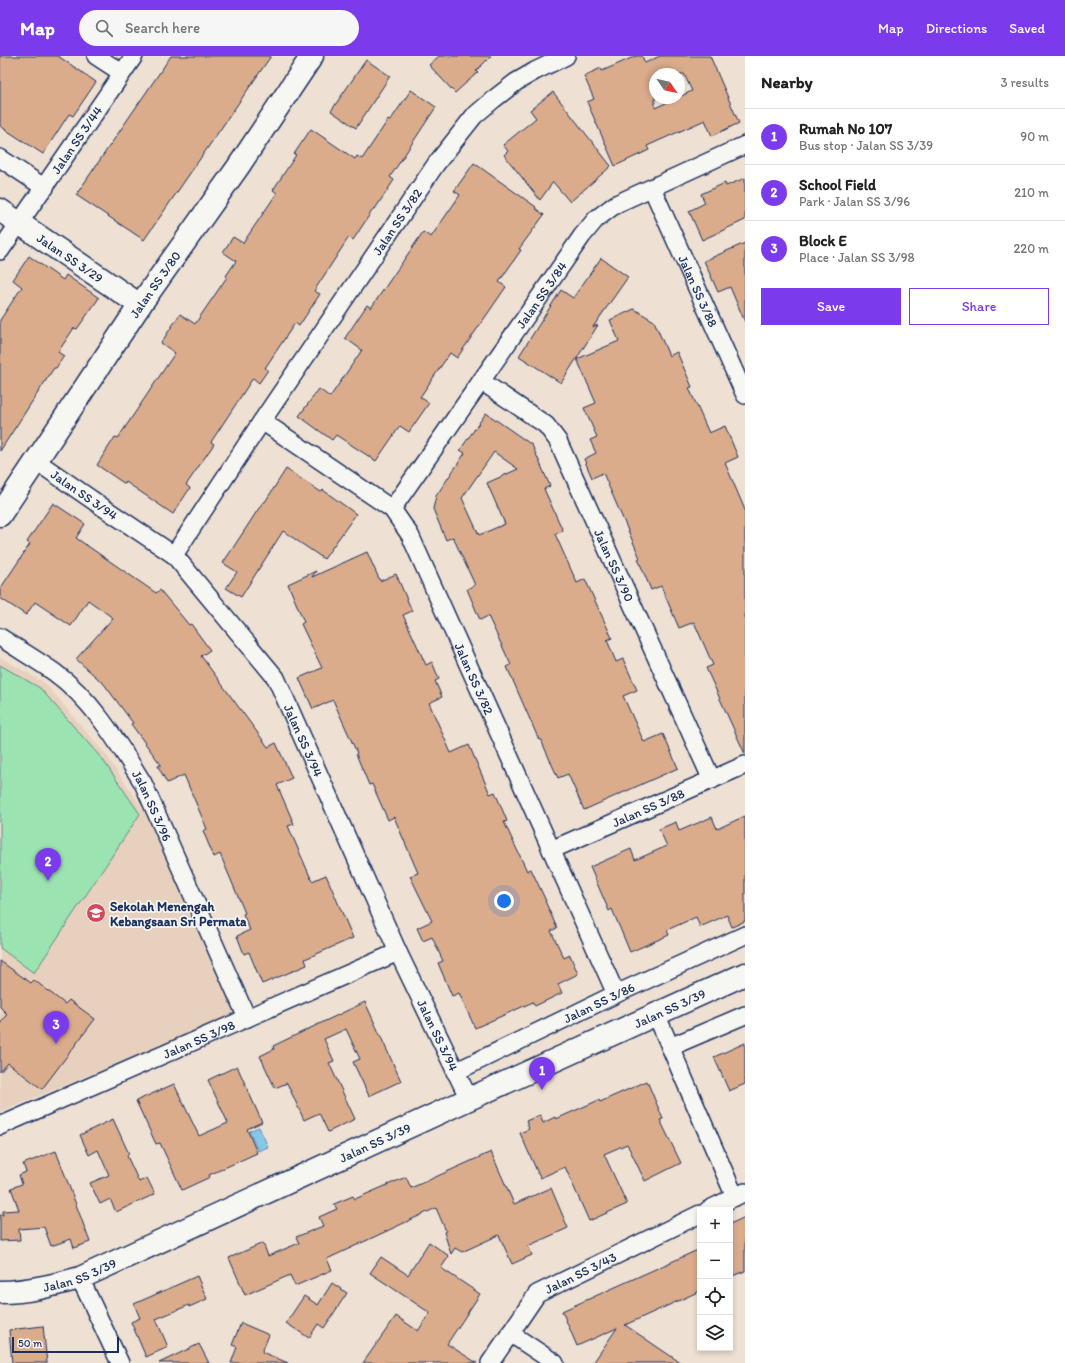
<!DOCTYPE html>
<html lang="en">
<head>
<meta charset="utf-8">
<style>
  :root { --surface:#fff; --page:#f6f6f6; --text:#222; --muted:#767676; --line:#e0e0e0; --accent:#7c3aed }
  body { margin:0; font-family:Itim,sans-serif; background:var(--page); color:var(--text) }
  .controls { position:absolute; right:12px; bottom:12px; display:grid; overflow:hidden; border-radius:0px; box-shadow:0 2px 6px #0003 }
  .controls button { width:36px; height:36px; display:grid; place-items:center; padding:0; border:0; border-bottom:1px solid var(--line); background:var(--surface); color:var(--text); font:20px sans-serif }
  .compass { position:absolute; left:649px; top:12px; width:36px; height:36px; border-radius:50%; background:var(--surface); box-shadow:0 2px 6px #0003; rotate:124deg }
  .scale { position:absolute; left:12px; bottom:10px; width:107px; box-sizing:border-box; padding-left:4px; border:2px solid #1b2f5e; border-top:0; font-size:11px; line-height:14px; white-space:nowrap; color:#1b2f5e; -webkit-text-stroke:3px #f6f6f2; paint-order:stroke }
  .you { position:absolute; left:504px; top:845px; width:14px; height:14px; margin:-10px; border:3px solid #fff; border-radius:50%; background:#1a73e8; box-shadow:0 0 0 6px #1a73e833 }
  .badge { display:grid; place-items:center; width:26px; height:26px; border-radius:50%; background:var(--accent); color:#fff; font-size:13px; font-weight:700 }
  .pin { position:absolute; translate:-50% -33px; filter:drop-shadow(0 1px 2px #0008) }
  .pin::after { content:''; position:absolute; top:21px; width:14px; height:12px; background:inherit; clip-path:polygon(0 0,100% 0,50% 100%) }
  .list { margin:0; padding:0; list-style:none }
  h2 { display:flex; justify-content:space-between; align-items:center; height:52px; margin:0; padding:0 16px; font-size:17px }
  h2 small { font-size:13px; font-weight:400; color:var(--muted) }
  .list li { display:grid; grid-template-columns:26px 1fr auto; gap:12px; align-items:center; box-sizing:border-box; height:56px; padding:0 16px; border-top:1px solid var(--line) }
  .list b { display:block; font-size:15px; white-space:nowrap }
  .list p { margin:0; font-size:13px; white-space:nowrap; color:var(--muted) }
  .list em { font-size:13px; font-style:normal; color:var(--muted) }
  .actions { display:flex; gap:8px; padding:12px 16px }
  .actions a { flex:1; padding:9px 0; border:1px solid var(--accent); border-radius:0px; text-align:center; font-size:14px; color:var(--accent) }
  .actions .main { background:var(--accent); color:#fff }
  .icon { flex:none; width:22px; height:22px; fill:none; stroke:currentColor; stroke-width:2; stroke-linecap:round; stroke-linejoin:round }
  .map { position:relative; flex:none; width:745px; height:1307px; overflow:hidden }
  header { display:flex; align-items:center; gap:24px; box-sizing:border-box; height:56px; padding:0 20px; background:var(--accent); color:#fff }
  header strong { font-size:19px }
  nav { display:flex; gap:22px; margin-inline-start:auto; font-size:14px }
  .search { width:280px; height:36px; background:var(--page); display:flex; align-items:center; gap:10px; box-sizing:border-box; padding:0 14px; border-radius:22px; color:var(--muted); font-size:15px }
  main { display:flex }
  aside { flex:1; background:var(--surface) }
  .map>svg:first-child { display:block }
  .built { fill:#e8d0be }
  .green { fill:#9be3b1; stroke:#5b8988 }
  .water { fill:#87c7e8; stroke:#5c8ab1 }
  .building { fill:#daac8c; stroke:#1b2f5e; fill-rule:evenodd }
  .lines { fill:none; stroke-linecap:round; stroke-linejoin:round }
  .street-casing { stroke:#1b2f5e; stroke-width:20 }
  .secondary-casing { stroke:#1b2f5e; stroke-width:25 }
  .street { stroke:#f6f6f2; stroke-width:17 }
  .secondary { stroke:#f6f6f2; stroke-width:22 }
  .labels { text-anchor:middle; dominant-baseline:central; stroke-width:3.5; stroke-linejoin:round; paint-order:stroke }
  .street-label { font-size:13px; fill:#1b2f5e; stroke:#f6f6f2 }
  .poi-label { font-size:13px; font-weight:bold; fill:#1b2f5e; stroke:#f6f6f2; text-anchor:start }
</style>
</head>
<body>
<header>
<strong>Map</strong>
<div class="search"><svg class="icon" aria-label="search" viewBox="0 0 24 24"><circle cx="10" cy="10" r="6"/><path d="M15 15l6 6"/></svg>Search here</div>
<nav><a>Map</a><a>Directions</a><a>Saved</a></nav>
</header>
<main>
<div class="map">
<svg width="745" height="1307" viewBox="0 0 745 1307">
  <rect width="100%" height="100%" fill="#eee0d3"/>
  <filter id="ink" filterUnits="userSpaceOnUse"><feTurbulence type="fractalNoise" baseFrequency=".025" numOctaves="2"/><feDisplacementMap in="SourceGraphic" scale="8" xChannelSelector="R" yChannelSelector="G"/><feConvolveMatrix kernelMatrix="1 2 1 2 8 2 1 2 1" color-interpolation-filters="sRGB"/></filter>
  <g filter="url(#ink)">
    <polygon class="built" points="0,601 45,627 106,699 145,756 237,958 0,1056"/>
    <polygon class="green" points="0,609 40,632 103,704 140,758 34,917 0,892"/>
    <polygon class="water" points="259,1071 268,1091 258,1095 249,1075"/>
    <g class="building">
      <polygon points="0,0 58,0 96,26 73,60 69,58 43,98 0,70"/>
      <polygon points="171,0 271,0 144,184 76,139"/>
      <polygon points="439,0 491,0 476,15 478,16 455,37 429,9"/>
      <path d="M636,0H642L645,7L660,0H710L739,67L712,80L705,64L647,90L649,94L615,110L587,46L594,43L584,20L601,12L602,15ZM655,18H684L692,35L655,52Z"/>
      <polygon points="366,4 390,20 356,72 331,55"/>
      <polygon points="411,34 436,51 390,121 394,124 375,153 374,152 353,184 349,181 314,235 320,238 299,270 295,267 265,312 268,314 259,327 253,322 211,386 214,388 186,429 190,432 173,458 126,426 125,428 97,409 115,381 118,382 175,297 161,287 180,258 195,268 227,221 226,220 236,205 223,196 233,181 243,187 277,137 273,134 296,99 294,98 311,73 355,103 357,100 362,103 388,64 390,65"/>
      <polygon points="553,36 611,110 570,146 553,126 540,144 504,99 508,95 503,89 536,62 530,54"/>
      <polygon points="474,107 536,151 535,152 544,159 519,193 521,194 499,226 506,231 457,302 450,297 420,341 429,347 409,376 400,370 376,405 336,379 332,384 299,360 319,333 330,341 362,294 345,282 367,249 371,252 423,176 431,181 460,139 454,135"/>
      <polygon points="745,122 745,164 702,184 689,155 705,147 701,138 725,127 726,130"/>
      <polygon points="745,187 745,266 730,231 718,236 704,205"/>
      <polygon points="29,200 63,224 66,219 99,242 77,273 74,272 58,296 64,300 56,312 54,312 0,395 0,264 22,231 13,224"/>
      <polygon points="601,202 628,221 593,271 598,269 561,327 519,300 561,234 573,242"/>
      <polygon points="634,253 654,265 669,300 677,296 692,331 689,332 709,377 725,370 738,401 725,407 745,454 745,698 706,612 713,609 694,566 679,572 661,530 651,534 638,503 640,502 603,417 592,422 584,403 596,397 590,384 597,381 584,352 596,347 577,303 619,285 610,264"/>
      <path d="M486,357L532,389L550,430L544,433L563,475L555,478L577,527L585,523L612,582L607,584L616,606L623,603L637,634L623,640L644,686L663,678L678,712L584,754L568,718L558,722L541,684H539L507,611L511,609L488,560L480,564L467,533L475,529L453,481L446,484L433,453L436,440L465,397L460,394ZM494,396L518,413L487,427L505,468L479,479L462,442Z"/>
      <polygon points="286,413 321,436 323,434 356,458 324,503 283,475 241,541 226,532 237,516 223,507 246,472 263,446 265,446"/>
      <polygon points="53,447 85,468 76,482 156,537 160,534 189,569 191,568 210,594 201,600 268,691 276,687 292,722 277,729 294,768 288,770 312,825 326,819 353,882 305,903 307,909 262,928 249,896 244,898 237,880 250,874 243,858 245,857 220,798 214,801 203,775 207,773 184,719 167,727 158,710 161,709 131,668 133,667 104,628 76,603 113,562 88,544 71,570 35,546 26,559 0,542 0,533 30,488 27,486"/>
      <polygon points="367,496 380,525 396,518 412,555 403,559 426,609 432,606 439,623 435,625 442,641 429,647 451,697 469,689 490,738 495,736 507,765 504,766 527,815 531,813 546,845 545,845 557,872 551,875 564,902 570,899 578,918 558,928 562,937 535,950 533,946 475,972 459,937 452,940 438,907 443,905 432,881 423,885 417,872 432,865 410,820 418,817 394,761 388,764 372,728 369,729 356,698 357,697 333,644 313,653 299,622 322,612 301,568 304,566 288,528 316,515 312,521"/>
      <polygon points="745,760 745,865 732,871 727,859 700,871 696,861 667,874 669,879 630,896 612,853 609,855 590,811 631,793 635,804 667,790 659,773 676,766 679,775 712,761 717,773"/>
      <polygon points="0,905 31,927 34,924 65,948 69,944 95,963 42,1033 8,1007 0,1016 0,968 7,958 0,951"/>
      <polygon points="365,946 401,1025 369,1040 353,1006 360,1003 346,973 324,983 334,1005 329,1007 355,1063 328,1076 319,1057 304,1064 287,1027 275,1032 260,1000 274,993 273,990"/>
      <polygon points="745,987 745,1028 729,1035 714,1001"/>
      <polygon points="237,1010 262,1066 247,1073 257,1097 209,1119 210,1121 182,1134 160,1087 156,1088 136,1045 174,1028 199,1080 228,1067 208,1024"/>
      <polygon points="647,1025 663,1063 660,1064 681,1107 645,1125 627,1088 604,1098 627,1148 589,1165 565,1111 540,1122 520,1077 529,1073 526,1065 540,1059 543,1067 555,1061 556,1063 599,1044 600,1046"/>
      <polygon points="113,1063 129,1098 127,1100 139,1126 147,1122 155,1138 116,1156 110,1143 100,1148 90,1127 109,1119 98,1094 89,1099 80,1079"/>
      <polygon points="56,1095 90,1186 74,1192 71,1183 51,1190 44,1171 19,1173 20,1184 0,1185 0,1159 3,1159 3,1155 19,1154 11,1132 22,1128 19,1119 26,1116 23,1108"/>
      <polygon points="491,1096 514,1148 551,1132 568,1172 528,1190 532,1199 512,1208 499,1179 462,1196 455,1192 451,1198 444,1176 446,1175 436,1152 327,1203 332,1214 295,1230 290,1219 245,1239 229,1202 263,1187 268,1200 299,1187 296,1181 323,1170 319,1161 337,1153 334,1148 353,1140 355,1143 406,1121 411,1132"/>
      <polygon points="745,1161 745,1215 730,1221 730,1168"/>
      <polygon points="429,1186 449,1200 441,1212 480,1238 447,1288 477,1307 363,1307 396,1260 418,1275 430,1257 370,1217 381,1201 408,1219"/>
      <polygon points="700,1193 700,1235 625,1269 681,1307 593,1307 617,1272 577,1290 562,1255"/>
      <polygon points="197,1220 207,1243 189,1251 189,1249 156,1263 168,1291 146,1301 131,1266 140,1262 134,1248"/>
      <polygon points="332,1227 347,1237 324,1272 318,1268 309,1282 286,1267 304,1240 318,1249"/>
      <polygon points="241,1267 269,1279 262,1296 288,1307 231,1307 237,1291 232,1289"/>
      <polygon points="43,1270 47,1307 12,1307 9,1274"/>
      <polygon points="199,1288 209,1307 159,1307"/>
    </g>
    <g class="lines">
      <g class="street-casing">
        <g id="street">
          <polyline points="96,0 122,17"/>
          <polyline points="0,102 45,132"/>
          <path id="s1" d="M652,132L745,339"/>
          <path id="s2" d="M0,195L134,0"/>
          <path id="s3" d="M481,325L546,369L558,385L712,724"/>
          <path id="s4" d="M262,365L392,453L410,479L616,938"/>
          <path id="s5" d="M36,405L104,452L174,499L276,622L398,896L469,1043"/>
          <path id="s6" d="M392,453L582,180L596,163L616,148L745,89"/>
          <path id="s7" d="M174,499L262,365L436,108L474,60L494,43L516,26L535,15L566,0"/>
          <path id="s8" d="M0,581C18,593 37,604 54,616C93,644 118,687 143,727L247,962"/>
          <path id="s9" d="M551,794L745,709"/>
          <polyline points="656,958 735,1141"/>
          <polyline points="670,991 745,959"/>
          <path id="s10" d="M455,1016L616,938L745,879"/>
          <path id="s11" d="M0,1070L398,896"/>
          <polyline points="708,1154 745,1136"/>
          <polyline points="80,1222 120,1307"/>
          <polyline points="510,1277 555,1307"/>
          <path id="s12" d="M490,1307L537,1238L700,1158"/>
        </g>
      </g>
      <g class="secondary-casing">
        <g id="secondary">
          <path id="s13" d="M0,154L140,249"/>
          <path id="s14" d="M0,459L140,249L238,111L312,0"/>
          <path id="s15" d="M0,1236C28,1236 54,1229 80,1222L469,1043L745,918"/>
        </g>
      </g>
      <use href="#street" class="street"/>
      <use href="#secondary" class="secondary"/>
    </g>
  </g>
  <defs>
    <g id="school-disc" transform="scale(1)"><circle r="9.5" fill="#d1495b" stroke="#f6f6f2"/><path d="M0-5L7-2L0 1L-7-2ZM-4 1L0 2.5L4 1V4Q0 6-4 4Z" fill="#fff"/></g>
  </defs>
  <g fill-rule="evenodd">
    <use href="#school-disc" x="96" y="857"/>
  </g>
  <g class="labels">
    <g class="street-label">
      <text stroke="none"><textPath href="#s2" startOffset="135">Jalan SS 3/44</textPath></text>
      <text stroke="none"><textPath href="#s7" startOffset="401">Jalan SS 3/82</textPath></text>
      <text stroke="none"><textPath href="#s13" startOffset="85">Jalan SS 3/29</textPath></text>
      <text stroke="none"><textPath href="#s14" startOffset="278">Jalan SS 3/80</textPath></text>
      <text stroke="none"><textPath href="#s1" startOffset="113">Jalan SS 3/88</textPath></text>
      <text stroke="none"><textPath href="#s6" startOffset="261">Jalan SS 3/84</textPath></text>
      <text stroke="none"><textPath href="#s5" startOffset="59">Jalan SS 3/94</textPath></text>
      <text stroke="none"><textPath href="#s3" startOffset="235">Jalan SS 3/90</textPath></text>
      <text stroke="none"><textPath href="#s4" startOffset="346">Jalan SS 3/82</textPath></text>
      <text stroke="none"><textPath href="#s5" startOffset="395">Jalan SS 3/94</textPath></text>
      <text stroke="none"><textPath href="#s8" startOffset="232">Jalan SS 3/96</textPath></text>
      <text stroke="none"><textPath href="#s9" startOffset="106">Jalan SS 3/88</textPath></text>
      <text stroke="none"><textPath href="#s10" startOffset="160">Jalan SS 3/86</textPath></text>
      <text stroke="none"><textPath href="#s15" startOffset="730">Jalan SS 3/39</textPath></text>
      <text stroke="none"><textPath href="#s5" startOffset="719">Jalan SS 3/94</textPath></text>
      <text stroke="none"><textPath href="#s11" startOffset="217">Jalan SS 3/98</textPath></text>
      <text stroke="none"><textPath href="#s15" startOffset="406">Jalan SS 3/39</textPath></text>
      <text stroke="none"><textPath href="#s12" startOffset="132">Jalan SS 3/43</textPath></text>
      <text stroke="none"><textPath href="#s15" startOffset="82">Jalan SS 3/39</textPath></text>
    </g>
    <g class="poi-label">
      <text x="110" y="850">Sekolah Menengah<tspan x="110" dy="15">Kebangsaan Sri Permata</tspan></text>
    </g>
  </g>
</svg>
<div class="controls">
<button>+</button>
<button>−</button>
<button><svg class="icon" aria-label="locate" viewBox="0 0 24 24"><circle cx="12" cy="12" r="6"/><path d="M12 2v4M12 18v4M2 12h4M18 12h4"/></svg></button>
<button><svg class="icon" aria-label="layers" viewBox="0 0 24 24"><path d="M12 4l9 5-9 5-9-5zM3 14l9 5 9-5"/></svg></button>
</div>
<svg class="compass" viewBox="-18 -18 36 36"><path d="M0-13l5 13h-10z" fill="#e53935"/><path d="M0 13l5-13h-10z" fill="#767676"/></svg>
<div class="scale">50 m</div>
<div class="you"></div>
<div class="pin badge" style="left:542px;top:1034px">1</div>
<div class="pin badge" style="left:48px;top:825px">2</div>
<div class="pin badge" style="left:56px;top:988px">3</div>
</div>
<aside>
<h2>Nearby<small>3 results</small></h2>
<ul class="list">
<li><span class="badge">1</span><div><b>Rumah No 107</b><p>Bus stop · Jalan SS 3/39</p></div><em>90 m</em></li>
<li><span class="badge">2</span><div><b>School Field</b><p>Park · Jalan SS 3/96</p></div><em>210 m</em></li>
<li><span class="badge">3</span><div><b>Block E</b><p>Place · Jalan SS 3/98</p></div><em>220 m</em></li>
</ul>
<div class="actions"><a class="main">Save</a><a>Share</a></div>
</aside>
</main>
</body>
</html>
